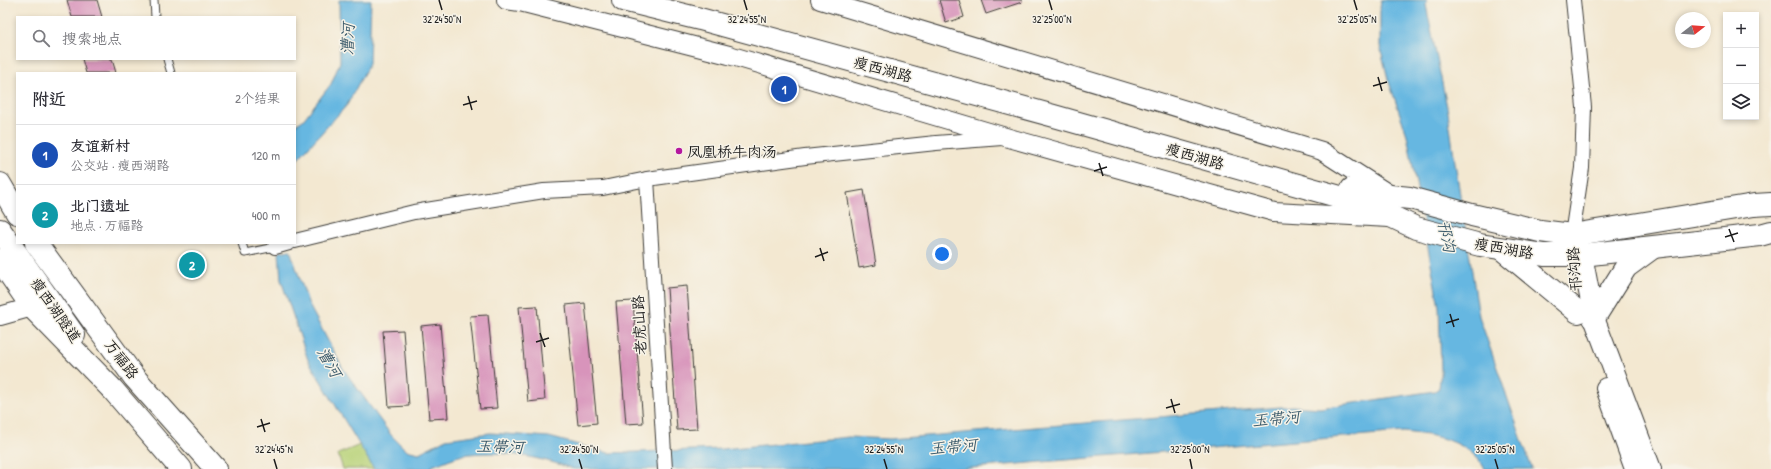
<!DOCTYPE html>
<html lang="zh">
<head>
<meta charset="utf-8">
<style>
  :root { --surface:#fff; --page:#f2f2f3; --text:#2b2b33; --muted:#7c7c81; --line:#e1e1e2; --accent:#1a73e8 }
  body { margin:0; font-family:"Patrick Hand","LXGW WenKai TC",sans-serif; background:var(--page); color:var(--text) }
  .controls { position:absolute; right:12px; top:12px; display:grid; overflow:hidden; border-radius:0px; box-shadow:0 2px 6px #0003 }
  .controls button { width:36px; height:36px; display:grid; place-items:center; padding:0; border:0; border-bottom:1px solid var(--line); background:var(--surface); color:var(--text); font:20px sans-serif }
  .compass { position:absolute; left:1675px; top:12px; width:36px; height:36px; border-radius:50%; background:var(--surface); box-shadow:0 2px 6px #0003; rotate:73deg }
  .you { position:absolute; left:942px; top:254px; width:14px; height:14px; margin:-10px; border:3px solid #fff; border-radius:50%; background:#1a73e8; box-shadow:0 0 0 6px #1a73e833 }
  .badge { display:grid; place-items:center; width:26px; height:26px; border-radius:50%; background:var(--accent); color:#fff; font-size:13px; font-weight:700 }
  .pin { position:absolute; translate:-50% -50%; border:2px solid #fff; box-shadow:0 1px 4px #0006 }
  .list { margin:0; padding:0; list-style:none }
  h2 { display:flex; justify-content:space-between; align-items:center; height:52px; margin:0; padding:0 16px; font-size:17px }
  h2 small { font-size:13px; font-weight:400; color:var(--muted) }
  .list li { display:grid; grid-template-columns:26px 1fr auto; gap:12px; align-items:center; box-sizing:border-box; height:60px; padding:0 16px; border-top:1px solid var(--line) }
  .list b { display:block; font-size:15px; white-space:nowrap }
  .list p { margin:0; font-size:13px; white-space:nowrap; color:var(--muted) }
  .list em { font-size:13px; font-style:normal; color:var(--muted) }
  .icon { flex:none; width:22px; height:22px; fill:none; stroke:currentColor; stroke-width:2; stroke-linecap:round; stroke-linejoin:round }
  .map { position:relative; flex:none; width:1771px; height:469px; overflow:hidden }
  .search { position:absolute; background:var(--surface); box-shadow:0 2px 6px #0003; left:16px; top:16px; width:280px; height:44px; display:flex; align-items:center; gap:10px; box-sizing:border-box; padding:0 14px; border-radius:0px; color:var(--muted); font-size:15px }
  .panel { position:absolute; background:var(--surface); box-shadow:0 2px 6px #0003; left:16px; top:72px; width:280px; height:172px; border-radius:0px }
  .map>svg:first-child { display:block }
  .green { fill:#b7d277; stroke:#6a774a }
  .water { fill:#66b7e1; stroke:#416a7e }
  .building { fill:#d894bb }
  .lines { fill:none; stroke-linecap:round; stroke-linejoin:round }
  .service-casing { stroke:#3c3b37; stroke-width:9 }
  .minor-casing { stroke:#3c3b37; stroke-width:16 }
  .tertiary-casing { stroke:#3c3b37; stroke-width:20 }
  .secondary-casing { stroke:#3c3b37; stroke-width:22 }
  .primary-casing { stroke:#3c3b37; stroke-width:24 }
  .service { stroke:#fff; stroke-width:7 }
  .minor { stroke:#fff; stroke-width:14 }
  .tertiary { stroke:#fff; stroke-width:18 }
  .secondary { stroke:#fff; stroke-width:20 }
  .primary { stroke:#fff; stroke-width:22 }
  .ticks { fill:none; stroke:#1c1c1c; stroke-width:1.5 }
  .poi-dot { fill:#b5179e; stroke:#f7f3e8; stroke-width:1.5 }
  .labels { text-anchor:middle; dominant-baseline:central; stroke-width:3; stroke-linejoin:round; paint-order:stroke }
  .street-label { font-size:15px; fill:#1c1c1c; stroke:#f7f3e8 }
  .poi-label { font-size:15px; fill:#1c1c1c; stroke:#f7f3e8; text-anchor:start }
  .water-label { font-size:16px; font-style:italic; fill:#3a5a6b; stroke:#f7f3e8 }
  .ticks-label { font-size:10px; text-anchor:middle; fill:#1c1c1c; stroke:#f7f3e8; stroke-width:3; stroke-linejoin:round; paint-order:stroke }
</style>
</head>
<body>
<div class="map">
<svg width="1771" height="469" viewBox="0 0 1771 469">
  <rect width="100%" height="100%" fill="#f7f3e8"/>
  <filter id="ink" filterUnits="userSpaceOnUse"><feTurbulence type="fractalNoise" baseFrequency=".025" numOctaves="2"/><feDisplacementMap in="SourceGraphic" scale="8" xChannelSelector="R" yChannelSelector="G"/><feConvolveMatrix kernelMatrix="1 2 1 2 8 2 1 2 1" color-interpolation-filters="sRGB"/></filter>
  <filter id="wash" filterUnits="userSpaceOnUse"><feTurbulence type="fractalNoise" baseFrequency=".012" numOctaves="4" result="noise"/><feDisplacementMap in="SourceGraphic" scale="16" xChannelSelector="R" yChannelSelector="G"/><feGaussianBlur stdDeviation="0.9" result="paint"/><feColorMatrix in="noise" values="0 0 0 0 0 0 0 0 0 0 0 0 0 0 0 0 0 1.4 0 .05"/><feComposite in="paint" operator="in"/></filter>
  <g filter="url(#wash)">
    <rect width="100%" height="100%" fill="#f3e8d1"/>
    <polygon class="green" points="360,445 374,469 343,469 338,454"/>
    <g class="water">
      <polygon points="339,0 371,0 369,64 347,105 295,162 295,125 303,120 331,84 340,62"/>
      <path d="M1381,0H1427L1426,5L1448,112L1454,156L1479,316L1532,469H1485C1468,439 1433,435 1403,432L958,469H574C541,458 506,450 470,454C457,455 444,462 432,466L431,469H374L308,360L281,280L279,252L290,250L309,305L342,367L391,435L406,450L419,453L446,439L490,433L549,437L609,453L722,449L849,437L890,439L1293,406L1320,408L1435,391L1439,388L1441,371L1439,307L1407,135L1388,79L1380,46V9Z"/>
    </g>
    <g id="blocks">
      <g class="building">
        <polygon points="67,0 97,0 102,17 72,17"/>
        <polygon points="939,0 959,0 964,17 946,23"/>
        <polygon points="981,0 1021,0 1022,2 986,14"/>
        <polygon points="82,59 112,59 116,73 86,73"/>
        <polygon points="864,190 876,265 859,268 847,193"/>
        <polygon points="687,286 697,429 677,430 667,288"/>
        <polygon points="633,301 643,423 626,424 616,302"/>
        <polygon points="585,303 597,423 578,425 566,305"/>
        <polygon points="537,306 545,400 528,402 519,307"/>
        <polygon points="488,315 497,408 480,409 470,316"/>
        <polygon points="440,324 448,418 429,419 421,326"/>
        <polygon points="403,330 409,406 389,407 383,331"/>
      </g>
    </g>
  </g>
  <g filter="url(#ink)">
    <use href="#blocks" fill-opacity="0" stroke="#3c3b37" stroke-width="1"/>
    <g class="lines">
      <g class="service-casing">
        <g id="service">
          <polyline points="154,0 155,17"/>
          <polyline points="167,59 171,73"/>
          <polyline points="242,243 245,253 275,247"/>
        </g>
      </g>
      <g class="minor-casing">
        <g id="minor">
          <polyline points="647,179 665,469"/>
          <polyline points="1572,235 1582,168 1584,107 1573,0"/>
          <polyline points="295,241 414,212 544,191 603,188 647,179 805,157 936,143 1002,138"/>
          <polyline points="275,247 289,243"/>
        </g>
      </g>
      <g class="tertiary-casing">
        <g id="tertiary">
          <polyline points="506,0 520,2 729,55 1009,138 1274,212 1390,218"/>
          <polyline points="820,0 1322,151 1392,196"/>
          <polyline points="0,316 32,307"/>
        </g>
      </g>
      <g class="secondary-casing">
        <g id="secondary">
          <polyline points="1575,240 1582,255 1594,318 1651,469"/>
          <polyline points="1606,388 1635,469"/>
        </g>
      </g>
      <g class="primary-casing">
        <g id="primary">
          <polyline points="623,0 700,19 1054,116 1365,204 1416,228 1480,245 1544,255 1582,255 1760,235 1771,232"/>
          <polyline points="0,184 17,213"/>
          <polyline points="1352,189 1370,194 1410,198 1472,215 1540,231 1572,235 1754,205 1771,204"/>
          <polyline points="0,230 74,335"/>
          <polyline points="36,243 134,377 216,469"/>
          <polyline points="1502,249 1578,312"/>
          <polyline points="0,260 32,307 113,390 181,469"/>
          <polyline points="1594,318 1626,267 1652,248"/>
        </g>
      </g>
      <use href="#service" class="service"/>
      <use href="#minor" class="minor"/>
      <use href="#tertiary" class="tertiary"/>
      <use href="#secondary" class="secondary"/>
      <use href="#primary" class="primary"/>
    </g>
  </g>
  <path class="ticks" d="M439,0L442,10M744,0L747,10M1049,0L1052,10M1354,0L1357,10M1378,77L1382,91M1373,86L1387,82M468,96L472,110M463,105L477,101M1099,163L1103,176M1094,171L1107,167M1729,229L1734,242M1725,237L1738,233M820,248L824,261M815,257L828,252M1450,314L1454,327M1446,323L1459,319M540,333L545,347M536,342L549,338M1171,399L1175,413M1166,408L1180,404M261,419L265,432M257,427L270,423M274,459L277,469M579,459L582,469M884,459L887,469M1190,459L1192,469M1495,459L1498,469"/>
  <circle class="poi-dot" cx="679" cy="151" r="4"/>
  <g class="labels">
    <g class="street-label">
      <text transform="translate(883 69) rotate(15)">瘦西湖路</text>
      <text transform="translate(1195 156) rotate(16)">瘦西湖路</text>
      <text transform="translate(1504 248) rotate(10)">瘦西湖路</text>
      <text transform="translate(1574 269) rotate(-94)">邗沟路</text>
      <text transform="translate(56 310) rotate(55)">瘦西湖隧道</text>
      <text transform="translate(639 325) rotate(-93)">老虎山路</text>
      <text transform="translate(122 359) rotate(53)">万福路</text>
    </g>
    <g class="poi-label">
      <text x="687" y="151">凤凰桥牛肉汤</text>
    </g>
    <g class="water-label">
      <text transform="translate(347 39) rotate(-87)">漕河</text>
      <text transform="translate(1447 236) rotate(78)">邗沟</text>
      <text transform="translate(330 362) rotate(60)">漕河</text>
      <text transform="translate(1276 418) rotate(-5)">玉带河</text>
      <text transform="translate(500 446) rotate(2)">玉带河</text>
      <text transform="translate(953 446) rotate(-5)">玉带河</text>
    </g>
  </g>
  <g class="ticks-label">
    <text x="442" y="23">32°24'50"N</text>
    <text x="747" y="23">32°24'55"N</text>
    <text x="1052" y="23">32°25'00"N</text>
    <text x="1357" y="23">32°25'05"N</text>
    <text x="274" y="453">32°24'45"N</text>
    <text x="579" y="453">32°24'50"N</text>
    <text x="884" y="453">32°24'55"N</text>
    <text x="1190" y="453">32°25'00"N</text>
    <text x="1495" y="453">32°25'05"N</text>
  </g>
</svg>
<div class="controls">
<button>+</button>
<button>−</button>
<button><svg class="icon" aria-label="layers" viewBox="0 0 24 24"><path d="M12 4l9 5-9 5-9-5zM3 14l9 5 9-5"/></svg></button>
</div>
<svg class="compass" viewBox="-18 -18 36 36"><path d="M0-13l5 13h-10z" fill="#e53935"/><path d="M0 13l5-13h-10z" fill="#7c7c81"/></svg>
<div class="you"></div>
<div class="pin badge" style="left:784px;top:89px;background:#1a4fb4">1</div>
<div class="pin badge" style="left:192px;top:265px;background:#0f9aa8">2</div>
<div class="search"><svg class="icon" aria-label="search" viewBox="0 0 24 24"><circle cx="10" cy="10" r="6"/><path d="M15 15l6 6"/></svg>搜索地点</div>
<section class="panel">
<h2>附近<small>2个结果</small></h2>
<ul class="list">
<li><span class="badge" style="background:#1a4fb4">1</span><div><b>友谊新村</b><p>公交站 · 瘦西湖路</p></div><em>120 m</em></li>
<li><span class="badge" style="background:#0f9aa8">2</span><div><b>北门遗址</b><p>地点 · 万福路</p></div><em>400 m</em></li>
</ul>
</section>
</div>
</body>
</html>
